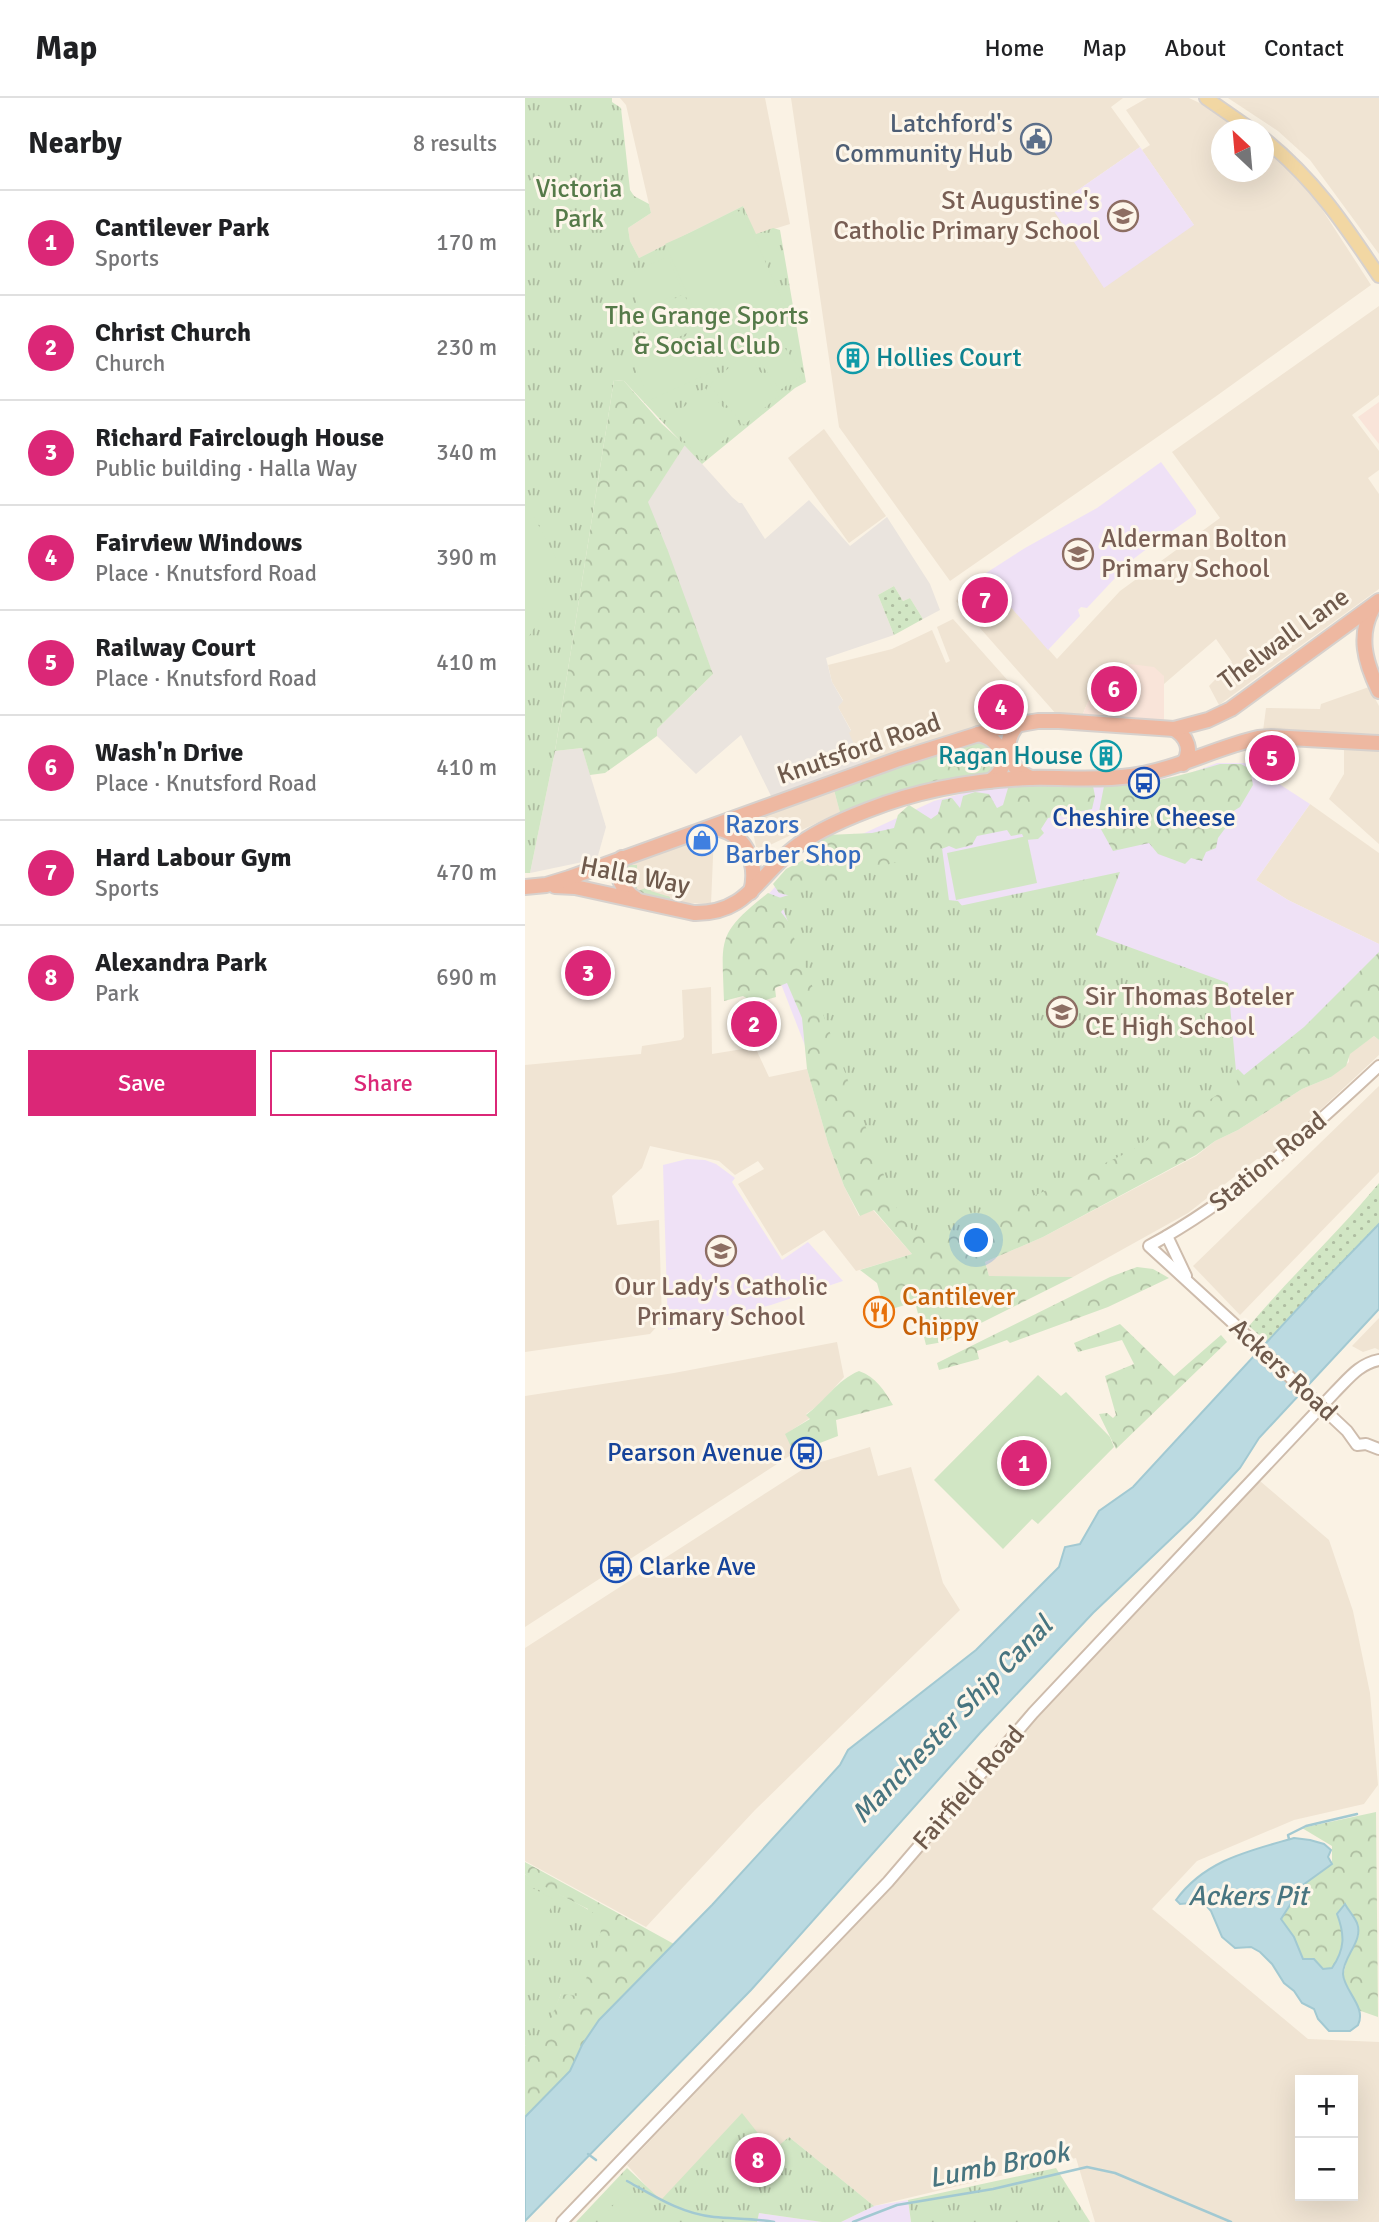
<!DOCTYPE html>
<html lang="en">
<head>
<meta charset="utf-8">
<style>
  :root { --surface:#fff; --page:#f6f6f6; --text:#202124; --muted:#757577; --line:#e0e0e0; --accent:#db2777 }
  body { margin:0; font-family:Signika,sans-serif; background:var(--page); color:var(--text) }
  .controls { position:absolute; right:21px; bottom:21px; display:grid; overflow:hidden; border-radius:0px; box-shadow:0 7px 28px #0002 }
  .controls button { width:63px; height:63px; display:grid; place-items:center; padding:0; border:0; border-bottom:2px solid var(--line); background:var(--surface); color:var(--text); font:35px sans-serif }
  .compass { position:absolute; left:686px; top:21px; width:63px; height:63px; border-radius:50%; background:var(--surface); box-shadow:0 7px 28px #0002; rotate:334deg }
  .you { position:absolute; left:452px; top:1143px; width:24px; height:24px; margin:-18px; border:5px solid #fff; border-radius:50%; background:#1a73e8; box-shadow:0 0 0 10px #1a73e833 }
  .badge { display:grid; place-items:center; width:46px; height:46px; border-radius:50%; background:var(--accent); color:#fff; font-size:23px; font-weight:700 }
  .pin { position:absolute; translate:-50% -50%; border:4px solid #fff; box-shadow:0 2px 7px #0006 }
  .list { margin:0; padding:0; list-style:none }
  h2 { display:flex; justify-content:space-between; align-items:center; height:91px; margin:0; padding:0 28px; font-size:30px }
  h2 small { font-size:23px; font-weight:400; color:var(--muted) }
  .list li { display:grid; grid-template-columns:46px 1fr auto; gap:21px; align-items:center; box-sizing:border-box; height:105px; padding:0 28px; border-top:2px solid var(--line) }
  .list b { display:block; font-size:26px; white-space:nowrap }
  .list p { margin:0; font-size:23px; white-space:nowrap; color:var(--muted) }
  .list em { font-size:23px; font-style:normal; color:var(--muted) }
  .actions { display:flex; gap:14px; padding:21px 28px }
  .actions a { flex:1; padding:16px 0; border:2px solid var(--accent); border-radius:0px; text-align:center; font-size:24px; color:var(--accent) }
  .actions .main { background:var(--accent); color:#fff }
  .map { position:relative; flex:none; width:854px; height:2124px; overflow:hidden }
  header { display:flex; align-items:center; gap:42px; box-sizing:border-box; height:98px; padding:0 35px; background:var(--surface); border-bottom:2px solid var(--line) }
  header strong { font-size:33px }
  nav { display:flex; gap:38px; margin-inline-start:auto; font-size:24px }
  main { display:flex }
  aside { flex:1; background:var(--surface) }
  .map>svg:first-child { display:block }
  .residential { fill:#f0e4d3; fill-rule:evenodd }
  .commercial { fill:#f9e4d9 }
  .industrial { fill:#eae4de }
  .education { fill:#efe1f6 }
  .grass { fill:url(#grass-dots) }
  .forest { fill:url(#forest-crowns) }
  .park { fill:url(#park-tufts) }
  .garden { fill:#d1e6c4 }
  .water { fill:#bbdae1; stroke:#a2c9d2; stroke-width:2 }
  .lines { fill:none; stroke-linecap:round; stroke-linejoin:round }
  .stream { stroke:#a2c9d2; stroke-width:2.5 }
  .secondary-casing { stroke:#cebcac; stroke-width:14 }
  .primary-casing { stroke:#d7d1cd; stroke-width:16 }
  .highway-casing { stroke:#d7d1cd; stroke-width:18 }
  .secondary { stroke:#fff; stroke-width:10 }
  .primary { stroke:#f2d7a3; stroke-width:12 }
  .highway { stroke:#eeb8a1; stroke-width:14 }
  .secondary-bridge-casing { stroke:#cebcac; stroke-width:14; stroke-linecap:butt }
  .secondary-bridge { stroke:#fff; stroke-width:10 }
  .labels { text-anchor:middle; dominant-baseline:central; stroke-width:6; stroke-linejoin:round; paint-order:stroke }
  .service-label { font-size:26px; fill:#4e5e75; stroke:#fdf6ea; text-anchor:end }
  .park-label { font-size:26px; fill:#557a49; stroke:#fdf6ea }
  .education-label { font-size:26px; fill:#785e54; stroke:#fdf6ea; text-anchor:start }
  .culture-label { font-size:26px; fill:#0d838f; stroke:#fdf6ea; text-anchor:start }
  .street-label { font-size:26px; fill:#6f5a4c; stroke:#fdf6ea }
  .transit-label { font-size:26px; fill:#164399; stroke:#fdf6ea }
  .shop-label { font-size:26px; fill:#366cbe; stroke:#fdf6ea; text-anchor:start }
  .food-label { font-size:26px; fill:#c56008; stroke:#fdf6ea; text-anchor:start }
  .water-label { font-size:28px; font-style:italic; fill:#487580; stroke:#fdf6ea }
</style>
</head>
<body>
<header>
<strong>Map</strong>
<nav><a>Home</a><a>Map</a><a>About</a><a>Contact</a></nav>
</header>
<main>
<aside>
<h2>Nearby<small>8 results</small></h2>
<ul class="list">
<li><span class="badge">1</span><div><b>Cantilever Park</b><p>Sports</p></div><em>170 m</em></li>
<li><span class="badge">2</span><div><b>Christ Church</b><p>Church</p></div><em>230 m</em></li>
<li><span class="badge">3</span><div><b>Richard Fairclough House</b><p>Public building · Halla Way</p></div><em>340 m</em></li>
<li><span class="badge">4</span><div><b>Fairview Windows</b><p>Place · Knutsford Road</p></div><em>390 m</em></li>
<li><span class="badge">5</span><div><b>Railway Court</b><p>Place · Knutsford Road</p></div><em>410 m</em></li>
<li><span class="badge">6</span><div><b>Wash'n Drive</b><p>Place · Knutsford Road</p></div><em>410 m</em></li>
<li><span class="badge">7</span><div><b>Hard Labour Gym</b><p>Sports</p></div><em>470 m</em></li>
<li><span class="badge">8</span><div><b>Alexandra Park</b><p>Park</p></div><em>690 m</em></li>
</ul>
<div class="actions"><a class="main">Save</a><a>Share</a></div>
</aside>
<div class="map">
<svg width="854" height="2124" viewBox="0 0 854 2124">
  <defs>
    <pattern id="grass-dots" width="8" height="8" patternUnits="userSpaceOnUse" patternTransform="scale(1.75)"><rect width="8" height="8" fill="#d1e6c4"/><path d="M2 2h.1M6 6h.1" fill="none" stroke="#aebda1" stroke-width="1.8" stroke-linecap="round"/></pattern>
    <pattern id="forest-crowns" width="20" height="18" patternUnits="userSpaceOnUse" patternTransform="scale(1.75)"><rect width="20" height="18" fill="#d1e6c4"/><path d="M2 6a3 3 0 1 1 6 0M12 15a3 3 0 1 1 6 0" fill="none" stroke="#aebda1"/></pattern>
    <pattern id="park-tufts" width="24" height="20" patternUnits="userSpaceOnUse" patternTransform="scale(1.75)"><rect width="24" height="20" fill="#d1e6c4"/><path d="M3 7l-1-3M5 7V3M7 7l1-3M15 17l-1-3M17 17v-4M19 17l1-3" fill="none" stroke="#aebda1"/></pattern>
  </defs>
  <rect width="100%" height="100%" fill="#faf2e4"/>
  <g class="residential">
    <polygon points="95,0 240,0 265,126 230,137 218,108 114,160 105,143 103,130 126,115 101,7"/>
    <polygon points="266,0 598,0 586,9 615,49 527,110 669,127 617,52 625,47 601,12 622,0 664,0 711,22 722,31 696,32 696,74 738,74 739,44 771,71 846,187 690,299 425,483 314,329"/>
    <polygon points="703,0 854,0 854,156 785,62 753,33"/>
    <polygon points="854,208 854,297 827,317 854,353 854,372 843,380 854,396 854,491 694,607 684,588 707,564 691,541 639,586 639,578 579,566 557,618 532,617 431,503 458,477 532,561 595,493 695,420 647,354"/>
    <polygon points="299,331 361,418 324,445 263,360"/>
    <polygon points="428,521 493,594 493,610 484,619 339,669 323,635 326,632 313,609 318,602 307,584 303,567 367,551 407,532 421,565 425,563 412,529"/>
    <polygon points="844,589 854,608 854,636 738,633 741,610 795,611 796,606"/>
    <polygon points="819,647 854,649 854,746 804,701 819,676"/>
    <polygon points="309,692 315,714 232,753 225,721"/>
    <polygon points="785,706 854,755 854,846 763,802 731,782"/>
    <polygon points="189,736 186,806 143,804 111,792 106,763 167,738"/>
    <polygon points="186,889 187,956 230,949 244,979 282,971 303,1045 319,1088 334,1118 348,1112 387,1156 331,1173 299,1132 257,1158 213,1086 239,1071 233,1063 210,1077 194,1063 125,1048 117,1070 87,1098 92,1127 134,1122 137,1223 125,1236 0,1254 0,967 116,956 117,948 156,942 159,939 157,892"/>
    <polygon points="849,938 854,942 854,957 794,1013 751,1052 738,1061 732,1061 663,1115 548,1179 464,1178 460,1164 518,1139 671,1058 690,1043 713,1032 777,991 806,979 824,964 824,956"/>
    <polygon points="854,988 854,1074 715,1217 668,1168"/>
    <polygon points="854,1220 854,1252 850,1250 838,1254 827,1248"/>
    <polygon points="312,1244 319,1279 295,1306 281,1316 285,1320 261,1336 269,1355 0,1529 0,1298 149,1275"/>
    <polygon points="345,1349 353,1378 386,1369 418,1485 435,1512 230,1712 121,1829 0,1763 0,1550 283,1368"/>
    <path d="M735,1383L804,1442L828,1513L845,1595L853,1687L839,1706L769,1722L672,1763L627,1811L783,1941L854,1944V2124H570L551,2060L349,2108L264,2039L247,2054L135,2103L102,2067L333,1824L546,1581ZM775,1982H828V2098H775Z"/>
  </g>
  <g class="commercial">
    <polygon points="854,304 854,346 833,319"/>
    <polygon points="596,565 629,569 639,578 639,622 557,618 579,566"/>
  </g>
  <g class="industrial">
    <polygon points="160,347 207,399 214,405 217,405 240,441 284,402 325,448 362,419 405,486 415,512 398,521 385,500 378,503 369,488 353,497 369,537 301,560 307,584 318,603 313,609 326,633 324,635 339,669 250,706 216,637 171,676 132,638 132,631 188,576 122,404"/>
    <polygon points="57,650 81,729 72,761 5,775 30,653"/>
  </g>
  <g class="education">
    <polygon points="615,49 669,127 579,190 527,110"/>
    <polygon points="636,364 671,412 671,416 640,438 637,435 631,436 631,444 607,462 562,510 556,509 553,512 555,518 523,552 458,477 500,450 572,410"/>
    <polygon points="692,665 722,665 785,706 731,782 763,802 854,846 854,870 667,1022 323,1058 228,814 268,768 409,703 473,686 616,684 660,677"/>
    <polygon points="162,1061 180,1062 191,1066 210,1080 207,1084 257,1162 283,1144 318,1183 246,1207 143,1232 138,1067"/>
    <polygon points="383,2102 386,2124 316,2124 349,2108"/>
    <polygon points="234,2115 297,2124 232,2124"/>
  </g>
  <g class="grass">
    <polygon points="369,488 378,503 385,500 398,521 369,537 353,497"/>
    <path d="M854,1085V1126L742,1244L724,1228C766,1178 813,1135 854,1085Z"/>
  </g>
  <g class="forest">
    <polygon points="89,282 99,283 136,325 160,347 123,404 143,453 188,576 132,631 132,638 80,675 65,677 57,650 30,653"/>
    <polygon points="453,636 470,643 473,677 317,722 309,692"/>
    <path d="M695,666H716L725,671L728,687L715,709L702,717L704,725L693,740L691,750L681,754L677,763L666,760L660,766L633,756L624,745L588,753L572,724L579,688C620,687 656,678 695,666Z"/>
    <polygon points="559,683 568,688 570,698 567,711 523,720 516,731 519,735 513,741 500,742 497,736 486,738 482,732 452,738 447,747 431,751 424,748 414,752 423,802 433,803 438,809 436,817 303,807 254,795 248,786 261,771 284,759 283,748 302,737 347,735 369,730 373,717 384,707 406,721 413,716 417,702 427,700 435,710 438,698 450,694 464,696 472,710 478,707 483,690"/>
    <path d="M104,767H112V793L124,789L126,793L145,799V802C123,801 105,798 99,775Z"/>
    <path d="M243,795L261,802L262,807L256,814L272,835L599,1042L713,971L719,977L779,929L854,854V942L849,938L825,956L821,968L806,979L777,991L713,1032L690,1043L671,1057L518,1139L460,1164L464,1178L548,1179L418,1244L401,1247L390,1204L360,1213L352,1185L335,1172L387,1156L349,1112L335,1118L319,1088L303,1045L282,971L277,920L262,885L250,890L251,899L230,905L218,898L199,903C197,840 191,836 243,795Z"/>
    <polygon points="612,1169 628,1171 644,1180 583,1209 485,1245 482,1242 452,1253 454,1261 414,1272 412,1265 585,1179"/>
    <polygon points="595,1226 649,1278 696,1237 702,1244 591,1351 574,1316 582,1315 588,1320 591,1317 580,1278 609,1266 597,1242 553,1254 549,1245"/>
    <path d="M334,1273C351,1279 359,1292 368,1307L311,1322L313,1338L269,1355L260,1336L285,1321L281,1317C300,1303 312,1282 334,1273Z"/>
    <path d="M851,1714L853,1919L833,1912L818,1878L822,1862L834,1836L812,1816C820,1837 820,1851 807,1870L798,1871L778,1862L769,1839L756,1821L778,1787L807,1766V1748L777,1730Z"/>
    <polygon points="0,1764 149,1846 74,1922 57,1947 45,1973 0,2019 0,1948 28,1913 36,1896 63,1811 12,1786 0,1776"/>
  </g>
  <g class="park">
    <polygon points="0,0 87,0 87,4 96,10 105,92 109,98 124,106 126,115 103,130 105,143 114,160 218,108 231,136 248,130 255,132 281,284 270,290 177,366 99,283 89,282 30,653 5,775 0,775"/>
    <polygon points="417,750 425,810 595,774 571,837 703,885 712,984 604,1054 414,1142 389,1134 371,1109 254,800"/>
    <path d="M0,1776C24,1794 54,1803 78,1822L70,1861L53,1898L36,1896L20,1936L0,1948Z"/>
    <polygon points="217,2015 247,2053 264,2039 349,2108 316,2124 297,2124 234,2115 232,2124 51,2124 102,2070 136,2102"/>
    <polygon points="531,2070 565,2124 386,2124 383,2102"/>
  </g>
  <g class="garden">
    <polygon points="217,112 269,228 192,262 140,146"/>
    <polygon points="143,159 158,194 116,212 100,177"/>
    <polygon points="159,196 174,229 144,244 128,211"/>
    <polygon points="172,233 191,272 125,302 107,262"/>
    <polygon points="251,238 279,276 255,292 228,255"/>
    <polygon points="220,256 255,297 219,327 184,287"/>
    <polygon points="180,290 215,327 177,362 142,324"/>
    <path d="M9,419L31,460L21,471C23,496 17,524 0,543V422Z"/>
    <polygon points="502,738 512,785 431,802 422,755"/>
    <polygon points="513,1277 536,1298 541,1294 585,1339 589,1349 513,1426 507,1421 478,1451 409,1382"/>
    <polygon points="0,1786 30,1802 0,1859"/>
    <polygon points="103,2091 138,2124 73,2124"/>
  </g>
  <g class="water">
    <polygon points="854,1126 854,1211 734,1340 715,1370 669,1419 568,1515 455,1635 226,1892 0,2123 0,2019 45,1973 57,1947 74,1922 187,1807 315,1667 323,1652 451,1552 534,1469 540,1449 555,1446 574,1413 608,1389 789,1193"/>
    <path d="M769,1740L785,1742L799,1746L806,1752L803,1759L807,1766L778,1787L756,1821L769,1839L778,1861H789L798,1871L807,1870C820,1851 820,1837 812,1816L820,1806C823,1812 829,1818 832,1825C839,1843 818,1858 818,1876C819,1893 842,1909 833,1927L825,1933H804L793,1921L789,1911L777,1905L769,1893L759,1885L747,1866L735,1854L726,1849L710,1850L697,1839L686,1813L678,1804L655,1806L651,1802C680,1762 724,1753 769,1740Z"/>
  </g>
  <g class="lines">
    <g class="stream">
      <polyline points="764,1741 763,1737 781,1728 832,1716"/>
      <polyline points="63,2056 71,2062"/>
      <path d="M102,2083C129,2098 157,2116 189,2119C209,2121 229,2120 249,2124"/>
      <polyline points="328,2124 372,2107 468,2091 562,2069 590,2075 706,2124"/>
    </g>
    <g class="secondary-casing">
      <g id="secondary">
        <polyline points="642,1138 661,1178"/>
        <path d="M708,1225L624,1148C712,1100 781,1036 854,968"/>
        <polyline points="805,1317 822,1333 832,1347 841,1346 854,1351"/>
        <path d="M37,2124L363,1784L508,1615L810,1294C824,1280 834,1266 854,1262"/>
      </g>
    </g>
    <g class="primary-casing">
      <g id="primary">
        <polyline points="681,0 727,32"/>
        <path d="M738,40C789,81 818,124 854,178"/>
      </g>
    </g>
    <g class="highway-casing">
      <g id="highway">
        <path d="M849,508C832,537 840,564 854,593"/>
        <path d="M493,626C476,645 482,670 506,680"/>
        <path d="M649,631C662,638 668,653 658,666"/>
        <path d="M453,636C478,641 488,668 465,683"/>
        <path d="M187,730C219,732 234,764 226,794"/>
        <path d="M97,760C88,776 97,792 111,801"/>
        <path d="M30,788L50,789L169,815C221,816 232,780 268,751C289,734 317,722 343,712C394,692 450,682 504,680C538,679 572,683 606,678C651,672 689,650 733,640L746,639L854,645"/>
        <polyline points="0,789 21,787 44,780 374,661 473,630 513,623 534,623 649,631 683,622 706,611 854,503"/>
      </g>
    </g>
    <use href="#secondary" class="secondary"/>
    <use href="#primary" class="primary"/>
    <use href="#highway" class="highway"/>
    <g class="secondary-bridge-casing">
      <polyline id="secondary-bridge" points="708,1225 805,1317"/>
    </g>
    <use href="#secondary-bridge" class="secondary-bridge"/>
  </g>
  <defs>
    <g id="civic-ring" transform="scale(1.575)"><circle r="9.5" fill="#fdf6ea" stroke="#5c6f8a" stroke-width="1.5"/><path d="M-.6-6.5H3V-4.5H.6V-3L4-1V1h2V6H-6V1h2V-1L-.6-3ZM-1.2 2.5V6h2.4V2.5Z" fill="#5c6f8a"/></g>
    <g id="school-ring" transform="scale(1.575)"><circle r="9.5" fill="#fdf6ea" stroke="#8d6e63" stroke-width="1.5"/><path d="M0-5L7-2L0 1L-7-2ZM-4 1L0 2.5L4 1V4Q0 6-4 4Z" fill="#8d6e63"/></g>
    <g id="building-ring" transform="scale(1.575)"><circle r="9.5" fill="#fdf6ea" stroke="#0f9aa8" stroke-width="1.5"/><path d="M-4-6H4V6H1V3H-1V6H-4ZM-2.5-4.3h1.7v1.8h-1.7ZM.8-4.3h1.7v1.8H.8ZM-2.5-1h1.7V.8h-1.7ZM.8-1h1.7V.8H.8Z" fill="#0f9aa8"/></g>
    <g id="bus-ring" transform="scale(1.575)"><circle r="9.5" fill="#fdf6ea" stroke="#1a4fb4" stroke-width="1.5"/><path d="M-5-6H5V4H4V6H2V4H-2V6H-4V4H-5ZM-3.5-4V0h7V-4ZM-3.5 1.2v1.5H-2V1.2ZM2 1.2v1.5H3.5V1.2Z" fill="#1a4fb4"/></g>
    <g id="shop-ring" transform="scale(1.575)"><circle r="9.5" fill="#fdf6ea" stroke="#3f7fe0" stroke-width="1.5"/><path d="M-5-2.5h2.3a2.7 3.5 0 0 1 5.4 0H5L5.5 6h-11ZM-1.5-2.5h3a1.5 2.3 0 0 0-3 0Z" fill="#3f7fe0"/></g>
    <g id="restaurant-ring" transform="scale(1.575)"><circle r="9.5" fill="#fdf6ea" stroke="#e8710a" stroke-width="1.5"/><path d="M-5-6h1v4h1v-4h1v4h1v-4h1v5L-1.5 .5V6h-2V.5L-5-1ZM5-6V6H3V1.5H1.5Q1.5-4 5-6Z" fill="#e8710a"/></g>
  </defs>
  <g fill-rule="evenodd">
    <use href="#civic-ring" x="511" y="41"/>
    <use href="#school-ring" x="598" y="118"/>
    <use href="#building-ring" x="328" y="260"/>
    <use href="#school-ring" x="553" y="456"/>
    <use href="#building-ring" x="581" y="658"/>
    <use href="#bus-ring" x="619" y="685"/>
    <use href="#shop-ring" x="177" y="742"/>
    <use href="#school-ring" x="537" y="914"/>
    <use href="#school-ring" x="196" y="1153"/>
    <use href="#restaurant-ring" x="354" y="1214"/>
    <use href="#bus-ring" x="281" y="1355"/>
    <use href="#bus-ring" x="91" y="1469"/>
  </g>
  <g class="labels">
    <g class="service-label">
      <text x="488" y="26">Latchford's<tspan x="488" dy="30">Community Hub</tspan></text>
    </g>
    <g class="park-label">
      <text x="54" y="91">Victoria<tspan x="54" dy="30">Park</tspan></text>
      <text x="182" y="218">The Grange Sports<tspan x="182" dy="30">&amp; Social Club</tspan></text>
    </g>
    <g class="education-label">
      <text x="575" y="103" text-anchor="end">St Augustine's<tspan x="575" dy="30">Catholic Primary School</tspan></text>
      <text x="576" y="441">Alderman Bolton<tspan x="576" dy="30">Primary School</tspan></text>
      <text x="560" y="899">Sir Thomas Boteler<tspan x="560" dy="30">CE High School</tspan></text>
      <text x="196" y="1189" text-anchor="middle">Our Lady's Catholic<tspan x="196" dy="30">Primary School</tspan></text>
    </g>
    <g class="culture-label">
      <text x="351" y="260">Hollies Court</text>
      <text x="558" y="658" text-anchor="end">Ragan House</text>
    </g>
    <g class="street-label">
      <text transform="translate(759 541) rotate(-36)">Thelwall Lane</text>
      <text transform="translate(334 651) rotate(-19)">Knutsford Road</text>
      <text transform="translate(110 778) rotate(11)">Halla Way</text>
      <text transform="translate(743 1064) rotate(-39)">Station Road</text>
      <text transform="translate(758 1272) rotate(43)">Ackers Road</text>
      <text transform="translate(444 1690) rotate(-49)">Fairfield Road</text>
    </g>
    <g class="transit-label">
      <text x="619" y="720">Cheshire Cheese</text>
      <text x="258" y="1355" text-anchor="end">Pearson Avenue</text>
      <text x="114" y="1469" text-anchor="start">Clarke Ave</text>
    </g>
    <g class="shop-label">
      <text x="200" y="727">Razors<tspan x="200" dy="30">Barber Shop</tspan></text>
    </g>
    <g class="food-label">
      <text x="377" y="1199">Cantilever<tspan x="377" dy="30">Chippy</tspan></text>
    </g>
    <g class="water-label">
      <text transform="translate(427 1622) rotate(-46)">Manchester Ship Canal</text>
      <text x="723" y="1798">Ackers Pit</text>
      <text transform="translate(474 2067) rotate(-11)">Lumb Brook</text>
    </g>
  </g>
</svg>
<div class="controls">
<button>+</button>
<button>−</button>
</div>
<svg class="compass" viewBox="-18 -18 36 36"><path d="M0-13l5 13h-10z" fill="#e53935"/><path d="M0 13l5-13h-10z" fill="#757577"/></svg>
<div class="you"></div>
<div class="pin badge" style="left:499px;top:1365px">1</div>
<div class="pin badge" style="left:229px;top:926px">2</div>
<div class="pin badge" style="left:63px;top:875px">3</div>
<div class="pin badge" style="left:476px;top:609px">4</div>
<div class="pin badge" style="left:747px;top:660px">5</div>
<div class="pin badge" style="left:589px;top:591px">6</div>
<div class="pin badge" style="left:460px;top:502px">7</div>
<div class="pin badge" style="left:233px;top:2062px">8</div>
</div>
</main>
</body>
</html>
